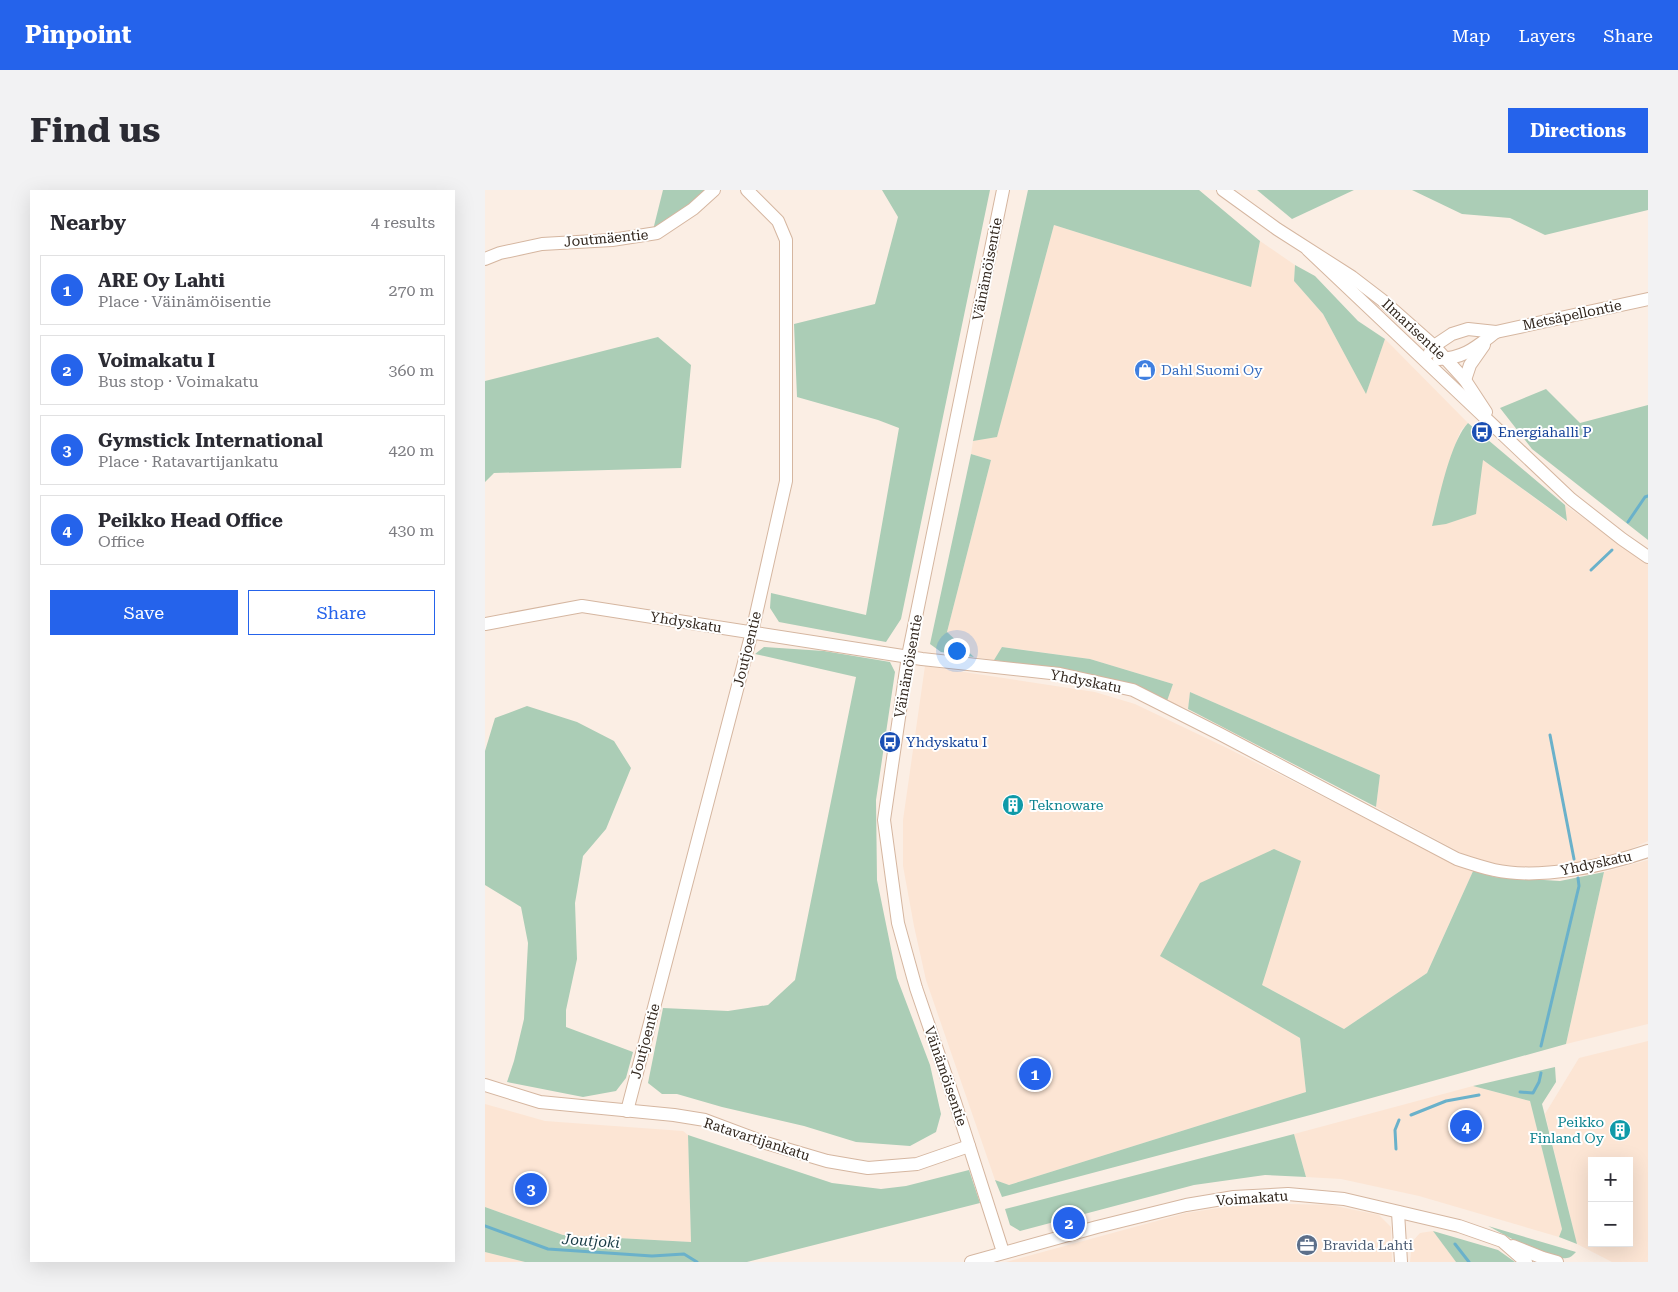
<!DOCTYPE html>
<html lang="en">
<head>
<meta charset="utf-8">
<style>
  :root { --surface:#fff; --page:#f2f2f3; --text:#2b2b33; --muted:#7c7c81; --line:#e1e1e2; --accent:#2563eb }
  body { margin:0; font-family:"Roboto Serif",serif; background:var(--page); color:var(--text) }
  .controls { position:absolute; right:15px; bottom:15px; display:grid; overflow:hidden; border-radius:0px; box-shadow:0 5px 20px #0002 }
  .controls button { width:45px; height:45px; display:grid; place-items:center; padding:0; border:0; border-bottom:1px solid var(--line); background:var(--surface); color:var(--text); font:25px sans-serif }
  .you { position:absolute; left:471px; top:460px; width:18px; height:18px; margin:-12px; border:4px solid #fff; border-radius:50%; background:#1a73e8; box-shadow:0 0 0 8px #1a73e833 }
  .badge { display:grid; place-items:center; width:32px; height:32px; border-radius:50%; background:var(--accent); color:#fff; font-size:16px; font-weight:700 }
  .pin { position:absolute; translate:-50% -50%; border:2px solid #fff; box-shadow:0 1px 5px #0006 }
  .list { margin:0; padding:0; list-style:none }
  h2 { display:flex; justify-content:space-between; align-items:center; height:65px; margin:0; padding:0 20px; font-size:21px }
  h2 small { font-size:16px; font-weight:400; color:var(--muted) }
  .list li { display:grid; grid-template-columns:32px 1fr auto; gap:15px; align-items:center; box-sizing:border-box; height:70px; margin:0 10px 10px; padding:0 10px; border:1px solid var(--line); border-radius:0px }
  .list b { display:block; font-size:19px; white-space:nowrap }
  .list p { margin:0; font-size:16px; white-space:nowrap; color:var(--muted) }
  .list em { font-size:16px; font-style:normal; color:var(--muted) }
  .actions { display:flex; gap:10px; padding:15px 20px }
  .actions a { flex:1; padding:11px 0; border:1px solid var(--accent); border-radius:0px; text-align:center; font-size:18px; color:var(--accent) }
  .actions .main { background:var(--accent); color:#fff }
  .map { position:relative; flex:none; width:1163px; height:1072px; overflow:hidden; border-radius:0px }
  header { display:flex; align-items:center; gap:30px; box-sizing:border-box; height:70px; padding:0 25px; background:var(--accent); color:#fff }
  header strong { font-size:24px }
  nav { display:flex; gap:28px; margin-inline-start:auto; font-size:18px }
  .intro { display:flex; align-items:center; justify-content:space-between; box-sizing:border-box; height:120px; padding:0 30px }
  h1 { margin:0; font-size:35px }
  .button { padding:12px 22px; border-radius:0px; background:var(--accent); color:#fff; font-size:18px; font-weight:700 }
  main { display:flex; gap:30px; padding:0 30px }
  aside { flex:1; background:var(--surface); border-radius:0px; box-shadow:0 5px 20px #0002 }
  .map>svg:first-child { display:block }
  .built { fill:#fce5d4; fill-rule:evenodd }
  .green { fill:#abcdb6 }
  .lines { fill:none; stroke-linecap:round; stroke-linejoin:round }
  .stream { stroke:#6ab1ca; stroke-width:3 }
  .minor-casing { stroke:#d5b6a0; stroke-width:14 }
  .minor { stroke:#fff; stroke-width:12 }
  .labels { text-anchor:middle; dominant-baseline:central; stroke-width:4; stroke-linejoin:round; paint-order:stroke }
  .street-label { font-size:14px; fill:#31261d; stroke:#fff }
  .shop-label { font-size:14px; fill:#366cbe; stroke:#fff; text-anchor:start }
  .transit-label { font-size:14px; fill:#164399; stroke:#fff; text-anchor:start }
  .culture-label { font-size:14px; fill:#0d838f; stroke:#fff; text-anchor:start }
  .service-label { font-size:14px; fill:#4e5e75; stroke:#fff; text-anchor:start }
  .water-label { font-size:15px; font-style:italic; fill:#193b46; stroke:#fff }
</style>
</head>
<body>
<header>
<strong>Pinpoint</strong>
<nav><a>Map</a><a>Layers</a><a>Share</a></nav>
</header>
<div class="intro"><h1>Find us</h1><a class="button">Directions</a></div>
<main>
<aside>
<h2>Nearby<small>4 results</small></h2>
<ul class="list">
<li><span class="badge">1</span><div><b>ARE Oy Lahti</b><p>Place · Väinämöisentie</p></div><em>270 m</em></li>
<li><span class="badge">2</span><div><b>Voimakatu I</b><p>Bus stop · Voimakatu</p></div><em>360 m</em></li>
<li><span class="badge">3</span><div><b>Gymstick International</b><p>Place · Ratavartijankatu</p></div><em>420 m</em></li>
<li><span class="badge">4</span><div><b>Peikko Head Office</b><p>Office</p></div><em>430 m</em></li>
</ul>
<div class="actions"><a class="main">Save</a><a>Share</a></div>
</aside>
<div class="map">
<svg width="1163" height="1072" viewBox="0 0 1163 1072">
  <rect width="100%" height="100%" fill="#fbeee4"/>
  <g class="built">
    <polygon points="569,35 765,96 775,51 810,75 809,91 838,124 881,203 900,149 983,233 976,240 967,263 948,336 998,270 1081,331 1080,315 1163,374 1163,651 1139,662 1086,675 1040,679 1000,672 978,664 891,617 895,585 705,502 703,519 682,511 688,494 605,469 518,457 509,470 489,467 462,442 506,270 486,264 488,251 512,246"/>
    <polygon points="440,476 610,502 650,514 744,559 970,674 989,679 942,783 859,839 777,795 676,766 815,848 821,902 524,995 510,990 441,790 429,736 418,676 418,630"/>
    <polygon points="1163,670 1163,834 1081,854 1119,682"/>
    <path d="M1163,851V1072H1127L1092,1054L1060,924L1094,868ZM1107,971H1144V1053H1107Z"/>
    <polygon points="988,896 1045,911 1077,1039 1074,1047 934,1006 856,989 821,987 809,944"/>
    <polygon points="0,914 60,931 198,941 203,945 206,1052 78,1045 0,1017"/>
    <polygon points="766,1013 846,1015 894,1025 906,1037 907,1072 521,1072 701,1023"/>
    <polygon points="948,1041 971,1072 925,1072 927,1052 935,1043"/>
    <polygon points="0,1062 40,1072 0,1072"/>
  </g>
  <g class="green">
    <polygon points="178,0 222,0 205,16 168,40"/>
    <polygon points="397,0 505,0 416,429 401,452 294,432 285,418 286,403 381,425 414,238 393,230 312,207 309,134 390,114 413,27"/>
    <polygon points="543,0 714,0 775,51 766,97 569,35 512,247 488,251"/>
    <polygon points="772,0 869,0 807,29"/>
    <polygon points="927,0 1163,0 1163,20 1060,45 1025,28 977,24"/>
    <polygon points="810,75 830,86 873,131 900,149 881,204 838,124 809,91"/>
    <polygon points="173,147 206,175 196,278 9,283 0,292 0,191"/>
    <polygon points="1061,199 1095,233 1163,215 1163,350 1047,259 1015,218"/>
    <path d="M983,233L1080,315L1082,331L998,270L991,324L961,334L947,336C954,309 965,252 983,233Z"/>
    <polygon points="486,264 506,270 462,442 489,467 456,462 445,454"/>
    <polygon points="279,457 339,461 405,472 410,482 391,610 392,690 412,788 445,875 456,924 451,942 425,956 371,952 319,936 237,917 192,904 177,904 163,893 178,818 243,821 283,815 310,790 371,487 270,464"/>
    <polygon points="517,457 605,469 688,494 682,511 575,480 509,470"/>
    <polygon points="705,502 895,585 891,617 703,519"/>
    <polygon points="42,516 92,532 129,551 146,578 121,639 98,666 90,713 92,769 81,820 81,837 148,862 141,888 131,901 98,907 22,892 29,871 39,829 43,753 36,717 0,695 0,561 10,528"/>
    <polygon points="789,659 816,671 777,795 859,839 942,783 989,679 1009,687 1075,691 1119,682 1081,854 829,924 517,1007 510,990 524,995 821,902 815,848 675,766 715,693"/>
    <polygon points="1070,877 1071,892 1057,914 1092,1054 1074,1047 1077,1039 1045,911 988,896"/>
    <polygon points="809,944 821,987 780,985 709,995 535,1041 525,1035 520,1019"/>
    <polygon points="203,945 347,993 396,999 421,996 484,980 495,1013 262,1072 40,1072 0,1062 0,1017 78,1045 206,1052"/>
    <path d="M1003,1036L1091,1062C1088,1065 1085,1068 1082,1068C1062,1071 1021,1045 1003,1036Z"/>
    <polygon points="948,1041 1013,1060 1030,1072 971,1072"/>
  </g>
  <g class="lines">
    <g class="stream">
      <polyline points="1143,332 1160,307 1163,306"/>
      <polyline points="1106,380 1127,360"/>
      <polyline points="1065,545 1089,669"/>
      <polyline points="1056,856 1094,696 1093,688"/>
      <polyline points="1035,902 1048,903 1054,892 1056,883"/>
      <polyline points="926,925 961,911 994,905"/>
      <polyline points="911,959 910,940 914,930"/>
      <polyline points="0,1036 63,1059 167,1066 199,1064 212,1072"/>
      <polyline points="970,1054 984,1072"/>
    </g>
    <g class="minor-casing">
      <g id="minor">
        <polyline points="518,0 423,466 399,630 413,733 431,798 470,912 518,1062"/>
        <polyline points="738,0 792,39 867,87 897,110 949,156 980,190 1001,222"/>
        <polyline points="823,60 1086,309 1137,349 1163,367"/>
        <polyline points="0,69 15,63 57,54 127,50 172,43 208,19 229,0"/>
        <polyline points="945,162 949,156 967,144 983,139 1011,142 1163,109"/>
        <path d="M954,169C980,168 991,157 1011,142"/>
        <polyline points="980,190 985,175 999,155"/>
        <path d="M0,434L97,416L437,469L575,484L648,500L735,544L972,669C984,673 996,677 1009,680C1055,690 1119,676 1163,661"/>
        <polyline points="0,895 55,912 189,925 220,930 281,953 342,971 383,978 432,974 484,956"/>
        <polyline points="142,921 267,442 301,291 301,50 293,31 262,0"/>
        <polyline points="913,1022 916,1072"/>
        <polyline points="1028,1056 1058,1068 1072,1072"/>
        <polyline points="486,1072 612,1037 701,1015 749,1007 803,1004 859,1009 974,1036 1017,1051 1041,1072"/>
      </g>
    </g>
    <use href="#minor" class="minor"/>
  </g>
  <defs>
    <g id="shop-disc" transform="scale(1.125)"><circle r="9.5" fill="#3f7fe0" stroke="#fff"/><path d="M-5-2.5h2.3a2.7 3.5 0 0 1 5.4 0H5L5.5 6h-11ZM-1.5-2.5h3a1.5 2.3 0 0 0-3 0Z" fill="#fff"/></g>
    <g id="bus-disc" transform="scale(1.125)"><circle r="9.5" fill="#1a4fb4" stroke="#fff"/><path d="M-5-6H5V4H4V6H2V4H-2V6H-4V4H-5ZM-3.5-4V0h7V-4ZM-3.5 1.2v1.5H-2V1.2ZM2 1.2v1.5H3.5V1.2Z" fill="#fff"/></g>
    <g id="building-disc" transform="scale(1.125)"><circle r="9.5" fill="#0f9aa8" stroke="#fff"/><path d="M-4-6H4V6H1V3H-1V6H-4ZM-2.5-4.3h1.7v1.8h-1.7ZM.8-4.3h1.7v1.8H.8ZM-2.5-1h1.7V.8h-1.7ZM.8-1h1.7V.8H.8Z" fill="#fff"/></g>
    <g id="office-disc" transform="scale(1.125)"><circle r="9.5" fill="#5c6f8a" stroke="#fff"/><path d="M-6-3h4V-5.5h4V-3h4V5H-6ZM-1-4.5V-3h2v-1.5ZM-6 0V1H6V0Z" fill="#fff"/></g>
  </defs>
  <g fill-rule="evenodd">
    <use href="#shop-disc" x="660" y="180"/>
    <use href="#bus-disc" x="997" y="242"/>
    <use href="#bus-disc" x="405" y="552"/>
    <use href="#building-disc" x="528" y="615"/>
    <use href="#building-disc" x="1135" y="940"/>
    <use href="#office-disc" x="822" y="1055"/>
  </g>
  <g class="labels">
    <g class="street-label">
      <text transform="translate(121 48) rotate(-5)">Joutmäentie</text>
      <text transform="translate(502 79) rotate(-79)">Väinämöisentie</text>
      <text transform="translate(1087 125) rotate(-12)">Metsäpellontie</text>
      <text transform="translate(929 139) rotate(43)">Ilmarisentie</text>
      <text transform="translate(201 432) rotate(9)">Yhdyskatu</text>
      <text transform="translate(262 459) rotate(-76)">Joutjoentie</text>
      <text transform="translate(423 476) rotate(-80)">Väinämöisentie</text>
      <text transform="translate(601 491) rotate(11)">Yhdyskatu</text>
      <text transform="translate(1111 673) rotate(-12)">Yhdyskatu</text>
      <text transform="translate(160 851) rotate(-75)">Joutjoentie</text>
      <text transform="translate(461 886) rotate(71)">Väinämöisentie</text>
      <text transform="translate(272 949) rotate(18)">Ratavartijankatu</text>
      <text transform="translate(767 1008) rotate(-4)">Voimakatu</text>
    </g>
    <g class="shop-label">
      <text x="676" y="180">Dahl Suomi Oy</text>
    </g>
    <g class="transit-label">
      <text x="1013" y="242">Energiahalli P</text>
      <text x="421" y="552">Yhdyskatu I</text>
    </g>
    <g class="culture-label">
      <text x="544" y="615">Teknoware</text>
      <text x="1119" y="932" text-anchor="end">Peikko<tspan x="1119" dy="16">Finland Oy</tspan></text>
    </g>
    <g class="service-label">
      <text x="838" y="1055">Bravida Lahti</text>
    </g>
    <g class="water-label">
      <text transform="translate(106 1051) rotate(4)">Joutjoki</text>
    </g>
  </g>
</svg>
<div class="controls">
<button>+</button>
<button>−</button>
</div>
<div class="you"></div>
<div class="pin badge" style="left:550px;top:884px">1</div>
<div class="pin badge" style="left:584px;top:1033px">2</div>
<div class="pin badge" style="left:46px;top:999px">3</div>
<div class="pin badge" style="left:981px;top:936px">4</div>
</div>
</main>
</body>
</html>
